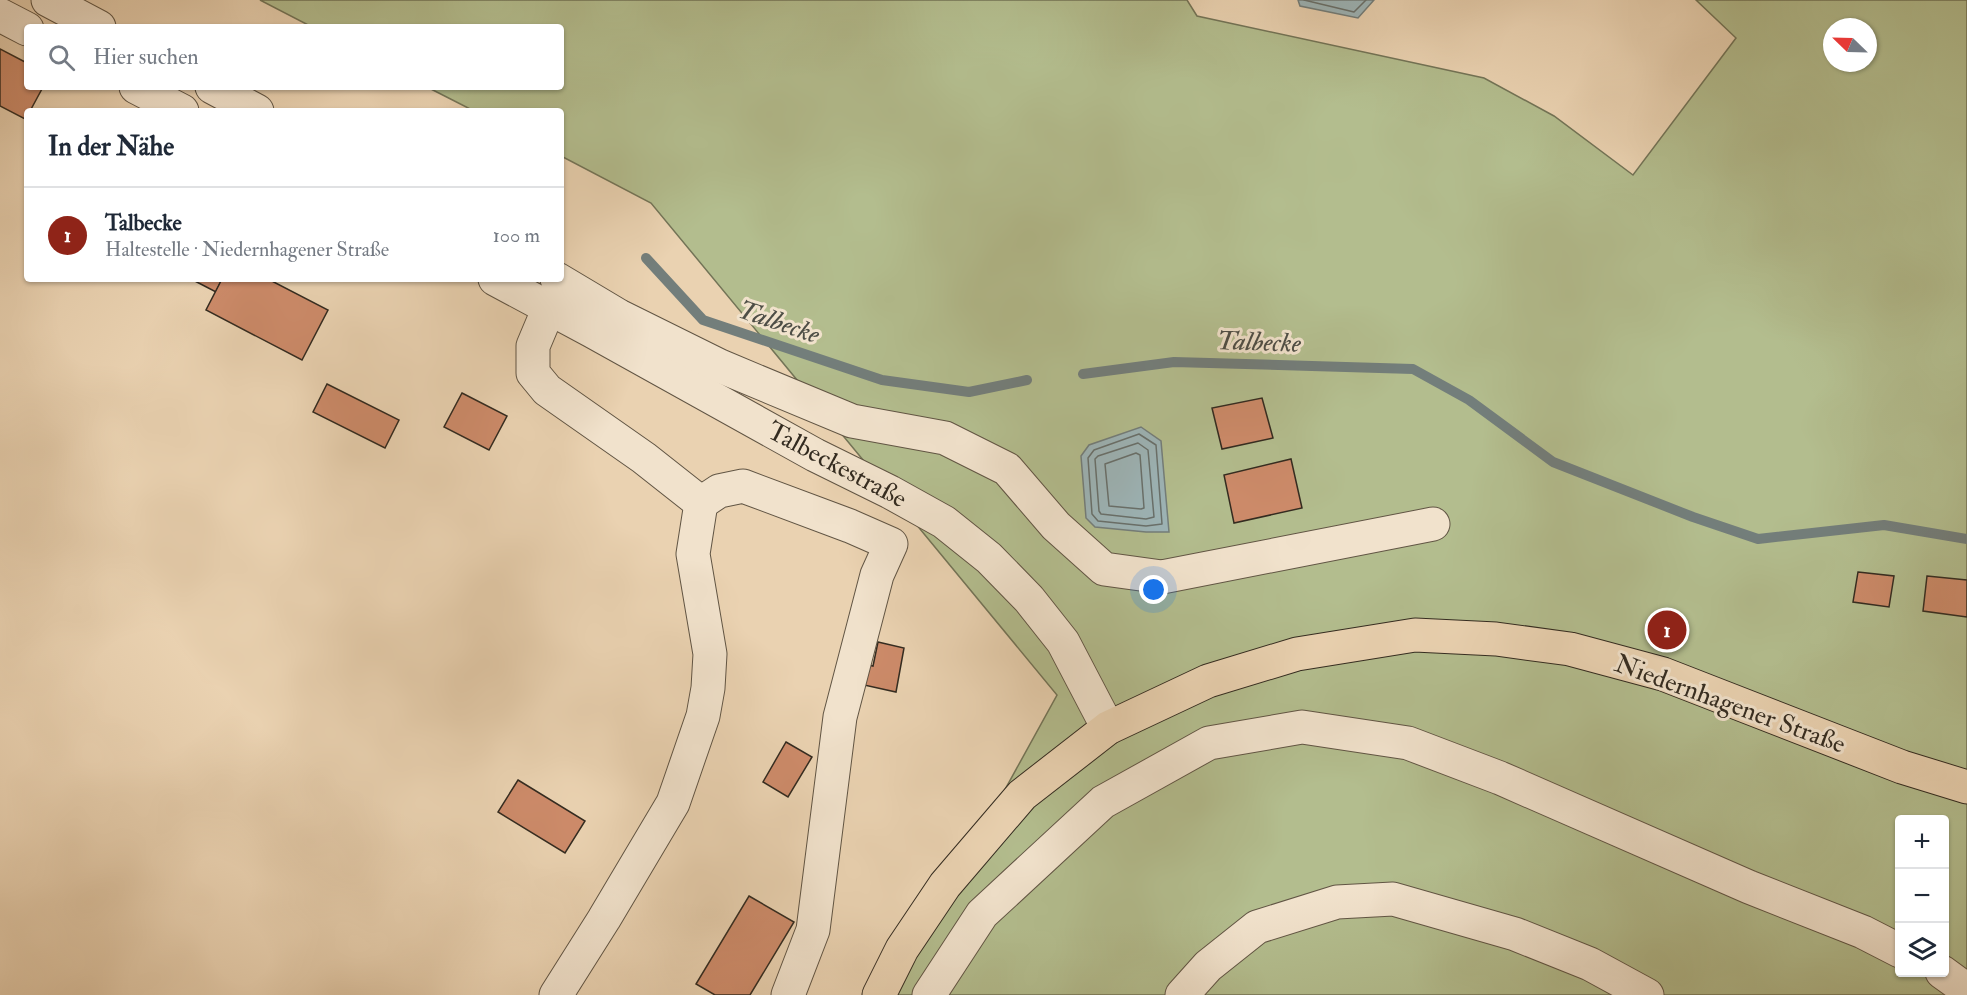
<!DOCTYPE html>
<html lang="de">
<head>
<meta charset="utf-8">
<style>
  :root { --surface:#fff; --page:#f6f6f7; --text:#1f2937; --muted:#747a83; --line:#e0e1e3; --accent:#8f2418 }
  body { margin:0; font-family:"IM FELL Double Pica",serif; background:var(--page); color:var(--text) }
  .controls { position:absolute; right:18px; bottom:18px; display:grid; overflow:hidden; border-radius:6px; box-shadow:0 2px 4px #0004 }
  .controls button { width:54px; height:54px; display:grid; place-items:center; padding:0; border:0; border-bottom:2px solid var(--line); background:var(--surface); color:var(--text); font:30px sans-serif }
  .compass { position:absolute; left:1823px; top:18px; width:54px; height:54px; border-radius:50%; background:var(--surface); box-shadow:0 2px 4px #0004; rotate:293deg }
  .you { position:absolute; left:1154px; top:590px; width:21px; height:21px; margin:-15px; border:4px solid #fff; border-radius:50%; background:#1a73e8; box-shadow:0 0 0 9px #1a73e833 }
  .badge { display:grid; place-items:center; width:39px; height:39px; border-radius:50%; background:var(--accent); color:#fff; font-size:20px; font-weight:700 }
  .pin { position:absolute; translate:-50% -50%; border:3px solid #fff; box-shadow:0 2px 6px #0006 }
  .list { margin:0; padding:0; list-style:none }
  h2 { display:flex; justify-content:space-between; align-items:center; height:78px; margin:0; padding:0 24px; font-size:26px }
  h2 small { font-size:20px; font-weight:400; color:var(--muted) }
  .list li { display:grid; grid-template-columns:39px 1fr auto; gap:18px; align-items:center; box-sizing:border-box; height:96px; padding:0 24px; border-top:2px solid var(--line) }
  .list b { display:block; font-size:22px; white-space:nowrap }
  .list p { margin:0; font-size:20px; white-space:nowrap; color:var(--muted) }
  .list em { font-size:20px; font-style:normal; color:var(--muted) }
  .icon { flex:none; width:33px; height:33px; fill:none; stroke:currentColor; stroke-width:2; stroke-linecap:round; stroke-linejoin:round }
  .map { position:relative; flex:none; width:1967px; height:995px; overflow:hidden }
  .search { position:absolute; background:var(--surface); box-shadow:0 2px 4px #0004; left:24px; top:24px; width:540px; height:66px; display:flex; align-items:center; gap:15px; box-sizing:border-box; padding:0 21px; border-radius:6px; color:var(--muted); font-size:22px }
  .panel { position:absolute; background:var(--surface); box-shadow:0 2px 4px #0004; left:24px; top:108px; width:540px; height:174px; border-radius:6px }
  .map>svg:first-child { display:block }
  .green { fill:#b3bd8e; stroke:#737457; stroke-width:1.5; fill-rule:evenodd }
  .water { fill:#9db5b8; stroke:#737e7b; stroke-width:1.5 }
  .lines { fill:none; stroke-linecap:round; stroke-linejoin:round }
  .shore { stroke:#68706c; stroke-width:1.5 }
  .stream { stroke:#737e7b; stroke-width:10 }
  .building { fill:#cd8b6a; stroke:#332b20; stroke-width:1.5 }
  .minor-casing { stroke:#615544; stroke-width:35 }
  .major-casing { stroke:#332b20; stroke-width:35 }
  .minor { stroke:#f1e2cc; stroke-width:33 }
  .major { stroke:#ead2b1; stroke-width:33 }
  .labels { text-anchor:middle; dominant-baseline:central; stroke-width:6; stroke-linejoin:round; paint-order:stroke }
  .street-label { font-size:26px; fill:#332b20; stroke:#f1e2cc }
  .water-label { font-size:27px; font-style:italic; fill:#4e4e46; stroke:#f1e2cc }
</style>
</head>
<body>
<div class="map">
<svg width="1967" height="995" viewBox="0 0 1967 995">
  <rect width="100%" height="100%" fill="#ead2b1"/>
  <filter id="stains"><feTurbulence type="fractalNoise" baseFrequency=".00333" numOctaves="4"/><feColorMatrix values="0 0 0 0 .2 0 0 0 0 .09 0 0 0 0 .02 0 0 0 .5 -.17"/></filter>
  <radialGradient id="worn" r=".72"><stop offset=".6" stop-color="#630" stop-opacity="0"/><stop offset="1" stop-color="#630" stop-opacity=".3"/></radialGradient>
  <path class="green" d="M260,0H1187L1197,16L1484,78L1554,116L1633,175L1736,38L1696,0H1967V995H892L1057,695L651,203L561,156V111H474L427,87H561V27H312ZM1832,27H1868V63H1832ZM1900,820H1944V972H1900Z"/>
  <g class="water">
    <polygon points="1298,0 1374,0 1358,18 1300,6"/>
    <polygon points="1141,427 1161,441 1169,532 1146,532 1095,527 1086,518 1081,456 1089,445"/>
  </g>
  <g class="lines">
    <g class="shore">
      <polyline points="1304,0 1354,12 1366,0"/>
      <polygon points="1139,434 1156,445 1162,524 1146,526 1098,521 1092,514 1088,458 1094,450"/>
      <polygon points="1138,443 1148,450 1154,517 1146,519 1101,514 1099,511 1095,459 1098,456"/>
      <polygon points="1136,453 1140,455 1144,508 1141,509 1109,506 1105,464"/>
    </g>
    <g class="stream">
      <polyline points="646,258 703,320 882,380 969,392 1027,380"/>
      <polyline points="1083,374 1174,362 1413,369 1469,400 1553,462 1693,517 1758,539 1884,525 1967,539"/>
    </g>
  </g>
  <g class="building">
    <polygon points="0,49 27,63 27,87 43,87 30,111 27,111 25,119 0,106"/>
    <polygon points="191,279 222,279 216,292"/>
    <polygon points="222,279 268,279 328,310 302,360 206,310"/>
    <polygon points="327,384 399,420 385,448 313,412"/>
    <polygon points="462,393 507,416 489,450 444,427"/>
    <polygon points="1262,398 1273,438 1222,449 1212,408"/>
    <polygon points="1291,459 1302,508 1234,523 1224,475"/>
    <polygon points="1858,572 1894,576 1889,607 1853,602"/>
    <polygon points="1927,576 1967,580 1967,617 1923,611"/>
    <polygon points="878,642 904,648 896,692 864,685 868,665 873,666"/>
    <polygon points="786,742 812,757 788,797 763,782"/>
    <polygon points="518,780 585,821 565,853 498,812"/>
    <polygon points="749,896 794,922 750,995 715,995 696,984"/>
  </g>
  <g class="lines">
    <g class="minor-casing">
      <g id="minor">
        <polyline points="48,0 99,27"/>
        <polyline points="0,15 27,29"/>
        <polyline points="136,87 182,111"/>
        <polyline points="212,87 257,111"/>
        <polyline points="495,279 592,331 815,455 890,492 944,522 989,558 1029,599 1063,642 1108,728"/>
        <polyline points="557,279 619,316 720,366 852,421 945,438 1007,469 1056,526 1104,569 1162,577 1433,524"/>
        <polyline points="549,308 533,346 533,373 547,390 644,458 701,503 693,554 710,654 708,688 703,716 673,803 604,919 556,995"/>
        <polyline points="701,503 719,491 743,486 850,526 891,544 877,575 840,717 813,930 788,995"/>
        <polyline points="1942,972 1967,990"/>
        <polyline points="929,995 982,914 1103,802 1209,743 1302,727 1408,743 1500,778 1749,887 1863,932 1900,951"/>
        <polyline points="1182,995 1208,966 1257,927 1337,902 1393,899 1515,934 1590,964 1647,995"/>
      </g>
    </g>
    <g class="major-casing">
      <polyline id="major" points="879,995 902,949 945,885 1022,795 1108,728 1208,681 1297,654 1415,635 1496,639 1570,649 1663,674 1902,767 1967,787"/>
    </g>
    <use href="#minor" class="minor"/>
    <use href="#major" class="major"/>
  </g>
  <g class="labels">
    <g class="street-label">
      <text transform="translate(837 465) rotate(28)">Talbeckestraße</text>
      <text transform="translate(1730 704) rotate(20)">Niedernhagener Straße</text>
    </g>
    <g class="water-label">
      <text transform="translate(779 322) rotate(19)">Talbecke</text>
      <text transform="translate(1259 342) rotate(2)">Talbecke</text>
    </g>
  </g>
  <rect width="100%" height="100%" filter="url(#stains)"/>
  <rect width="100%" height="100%" fill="url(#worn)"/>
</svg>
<div class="controls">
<button>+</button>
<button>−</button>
<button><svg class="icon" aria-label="layers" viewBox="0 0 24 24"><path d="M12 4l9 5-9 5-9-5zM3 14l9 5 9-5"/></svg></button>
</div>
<svg class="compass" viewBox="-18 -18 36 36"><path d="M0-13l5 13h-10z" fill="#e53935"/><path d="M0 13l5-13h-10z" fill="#747a83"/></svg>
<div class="you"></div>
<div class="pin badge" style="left:1667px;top:630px">1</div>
<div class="search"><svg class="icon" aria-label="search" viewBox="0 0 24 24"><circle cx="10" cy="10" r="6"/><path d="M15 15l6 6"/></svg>Hier suchen</div>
<section class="panel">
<h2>In der Nähe<small></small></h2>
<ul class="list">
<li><span class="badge">1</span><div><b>Talbecke</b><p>Haltestelle · Niedernhagener Straße</p></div><em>100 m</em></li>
</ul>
</section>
</div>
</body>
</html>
